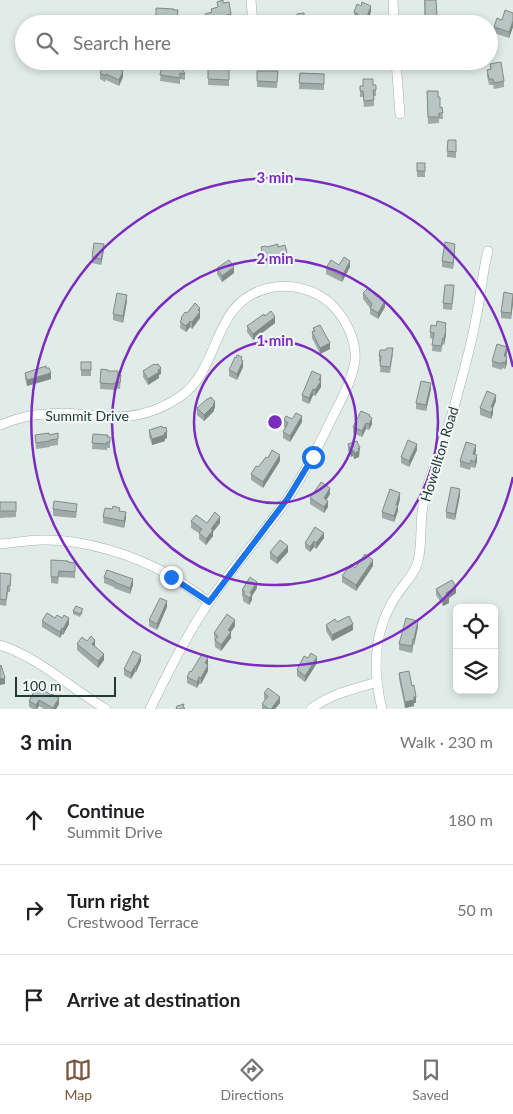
<!DOCTYPE html>
<html lang="en">
<head>
<meta charset="utf-8">
<style>
  :root { --surface:#fff; --page:#f2f2f2; --text:#202124; --muted:#757577; --line:#e0e0e0; --accent:#7b573f }
  body { margin:0; font-family:Lato,sans-serif; background:var(--page); color:var(--text) }
  .controls { position:absolute; right:15px; bottom:15px; display:grid; overflow:hidden; border-radius:8px; box-shadow:0 2px 8px #0003 }
  .controls button { width:45px; height:45px; display:grid; place-items:center; padding:0; border:0; border-bottom:1px solid var(--line); background:var(--surface); color:var(--text); font:25px sans-serif }
  .scale { position:absolute; left:15px; bottom:12px; width:101px; box-sizing:border-box; padding-left:5px; border:2px solid #223b39; border-top:0; font-size:14px; line-height:18px; white-space:nowrap; color:#223b39; -webkit-text-stroke:4px #f2f8f6; paint-order:stroke }
  .stop { position:absolute; width:15px; height:15px; margin:-11px; border:4px solid #1a73e8; border-radius:50%; background:#fff }
  .stop.end { background:#1a73e8; border-color:#fff; box-shadow:0 1px 5px #0008 }
  .list { margin:0; padding:0; list-style:none }
  h2 { display:flex; justify-content:space-between; align-items:center; height:65px; margin:0; padding:0 20px; font-size:21px }
  h2 small { font-size:16px; font-weight:400; color:var(--muted) }
  .list li { display:grid; grid-template-columns:32px 1fr auto; gap:15px; align-items:center; box-sizing:border-box; height:90px; padding:0 20px; border-top:1px solid var(--line) }
  .list b { display:block; font-size:19px; white-space:nowrap }
  .list p { margin:0; font-size:16px; white-space:nowrap; color:var(--muted) }
  .list em { font-size:16px; font-style:normal; color:var(--muted) }
  .icon { flex:none; width:28px; height:28px; fill:none; stroke:currentColor; stroke-width:2; stroke-linecap:round; stroke-linejoin:round }
  .map { position:relative; flex:none; width:513px; height:709px; overflow:hidden }
  .search { position:absolute; background:var(--surface); box-shadow:0 2px 8px #0003; left:15px; right:15px; top:15px; height:55px; display:flex; align-items:center; gap:12px; box-sizing:border-box; padding:0 18px; border-radius:28px; color:var(--muted); font-size:19px }
  .sheet { height:335px; background:var(--surface) }
  nav { display:flex; justify-content:space-around; align-items:center; box-sizing:border-box; height:70px; border-top:1px solid var(--line); background:var(--surface); font-size:14px; color:var(--muted) }
  nav a { display:grid; justify-items:center; gap:2px }
  nav .on { color:var(--accent) }
  .map>svg:first-child { display:block }
  .lines { fill:none; stroke-linecap:round; stroke-linejoin:round }
  .minor-casing { stroke:#a4b3b0; stroke-width:10 }
  .minor { stroke:#fff; stroke-width:9 }
  .wall { fill:#9daaa7 }
  .shaded-wall { fill:#808b88 }
  .building { fill:#b7c6c2; stroke:#808b88 }
  .route { stroke:#1a73e8; stroke-width:6 }
  .ring { fill:none; stroke:#7b2cbf; stroke-width:2.5 }
  .labels { text-anchor:middle; dominant-baseline:central; stroke-width:4.5; stroke-linejoin:round; paint-order:stroke }
  .street-label { font-size:14px; fill:#223b39; stroke:#f2f8f6 }
  .centre { fill:#7b2cbf; stroke:#f2f8f6; stroke-width:2.5 }
  .ring-label { font-size:15px; text-anchor:middle; font-weight:bold; fill:#7b2cbf; stroke:#f2f8f6; stroke-width:4.5; stroke-linejoin:round; paint-order:stroke }
</style>
</head>
<body>
<div class="map">
<svg width="513" height="709" viewBox="0 0 513 709">
  <rect width="100%" height="100%" fill="#e1ebe8"/>
  <g class="lines">
    <g class="minor-casing">
      <g id="minor">
        <polyline points="251,0 253,24"/>
        <polyline points="393,0 394,24"/>
        <polyline points="396,61 400,114"/>
        <path d="M0,425C15,419 30,414 46,414C56,413 67,413 77,414C90,415 103,417 116,417C139,417 162,409 181,396C222,367 211,301 269,288C289,283 314,289 330,303C345,317 357,340 355,361C352,381 341,400 332,418C319,445 305,473 288,498C263,534 233,566 209,602C186,636 168,673 150,709"/>
        <path d="M0,544C14,543 28,540 42,540C84,539 135,555 171,576C184,584 196,593 209,602"/>
        <path d="M0,645C40,658 70,688 106,709"/>
        <path d="M311,709C329,694 355,689 377,682"/>
        <path d="M382,709C372,669 373,631 396,596C403,585 415,574 418,561C423,541 419,520 424,501C428,478 438,457 445,436C452,415 458,394 463,374C468,355 473,337 476,318C481,296 482,273 488,251"/>
      </g>
    </g>
    <use href="#minor" class="minor"/>
  </g>
  <g class="wall">
    <polygon points="424,0 436,0 437,22 425,23"/>
    <polygon points="156,8 178,10 177,24 156,24"/>
    <polygon points="354,12 371,12 356,19 354,18"/>
    <polygon points="513,13 513,27 509,38 494,33 494,27 502,20"/>
    <polygon points="420,61 439,64 439,70 421,70"/>
    <polygon points="106,62 123,77 119,86 106,80 105,82 100,79 100,73"/>
    <polygon points="490,64 504,81 504,87 494,89 493,85 489,85 487,76 487,70 490,69"/>
    <polygon points="162,65 185,74 185,80 180,79 180,84 160,81"/>
    <polygon points="208,69 229,69 229,86 208,85"/>
    <polygon points="257,71 278,71 277,88 257,87"/>
    <polygon points="300,73 324,74 324,90 299,89"/>
    <polygon points="373,85 376,90 376,96 374,96 374,106 364,107 363,97 360,97 360,86"/>
    <polygon points="427,91 438,97 440,108 442,107 443,119 439,119 439,123 428,124"/>
    <polygon points="456,140 456,158 447,157 447,151"/>
    <rect x="417" y="163" width="8" height="14"/>
    <polygon points="261,247 278,247 287,259 264,265 261,253"/>
    <polygon points="104,250 101,265 92,263 92,257"/>
    <polygon points="455,250 453,269 442,267 442,261"/>
    <polygon points="339,265 350,267 342,282 326,274 326,268"/>
    <polygon points="217,268 234,273 222,282 217,274"/>
    <polygon points="454,291 452,310 443,309 443,303"/>
    <polygon points="363,293 385,307 378,319 370,314 370,308 363,299"/>
    <polygon points="513,294 513,303 511,319 501,318 501,312"/>
    <polygon points="127,301 123,323 113,320 113,314"/>
    <polygon points="187,313 200,314 200,318 192,329 190,327 186,332 180,328 181,318"/>
    <polygon points="265,316 275,323 253,340 247,332 247,326"/>
    <polygon points="446,323 446,335 444,345 443,344 441,352 432,351 433,339 430,338 430,332 436,326"/>
    <polygon points="313,328 330,349 320,354 312,338 312,332 313,331"/>
    <polygon points="507,353 506,357 507,363 505,369 502,368 502,370 492,367 492,361"/>
    <polygon points="393,354 390,373 380,372 381,362 379,362 379,356"/>
    <polygon points="242,361 243,367 237,380 229,376 229,370"/>
    <rect x="81" y="362" width="10" height="14"/>
    <polygon points="101,369 118,375 121,375 120,389 115,388 115,390 100,389"/>
    <polygon points="143,371 161,374 159,375 159,378 148,385 143,377"/>
    <polygon points="25,373 51,379 27,386 25,379"/>
    <polygon points="321,381 321,387 315,396 313,395 309,404 302,401 302,395"/>
    <polygon points="431,389 426,411 416,409 416,403"/>
    <polygon points="496,401 493,408 493,414 491,419 480,415 480,408"/>
    <polygon points="197,408 215,408 214,409 214,411 204,421 197,415"/>
    <polygon points="370,417 372,424 369,430 366,429 362,437 353,433 353,427"/>
    <polygon points="292,419 302,422 290,442 283,438 283,432 285,427 284,427 284,420"/>
    <polygon points="149,430 167,438 165,439 165,441 152,445 149,436"/>
    <polygon points="93,434 110,437 110,448 107,448 107,450 92,449"/>
    <polygon points="35,435 49,435 58,439 58,445 50,446 50,447 36,449"/>
    <polygon points="348,444 360,454 359,454 359,457 354,459 353,456 351,457 348,450"/>
    <polygon points="417,450 409,467 401,463 401,457"/>
    <polygon points="476,451 475,454 477,461 475,468 471,467 470,470 460,467 460,461"/>
    <polygon points="280,461 263,488 251,480 251,474 258,467"/>
    <polygon points="330,494 326,500 328,507 324,513 310,504 310,498"/>
    <polygon points="460,495 455,520 446,518 446,512"/>
    <polygon points="400,499 398,506 398,511 394,522 382,518 382,512"/>
    <polygon points="0,502 16,502 16,517 0,518"/>
    <polygon points="53,509 77,510 76,518 53,516"/>
    <polygon points="120,511 126,518 124,528 103,523 103,517"/>
    <polygon points="191,521 207,523 220,523 213,532 213,536 206,545 199,539 199,533 191,528"/>
    <polygon points="324,538 316,549 314,547 310,552 305,548 305,543"/>
    <polygon points="270,552 288,552 277,564 270,559"/>
    <polygon points="51,560 75,563 75,578 59,577 58,584 51,583"/>
    <polygon points="373,566 356,591 342,582 342,576 355,568"/>
    <polygon points="0,573 11,580 10,592 8,592 6,606 0,605"/>
    <polygon points="104,577 133,585 130,594 114,588 114,587 104,583"/>
    <polygon points="257,588 252,596 252,600 249,605 243,601 243,597 242,596 242,590"/>
    <polygon points="436,589 456,593 449,598 449,603 443,606 436,595"/>
    <polygon points="167,607 157,630 149,626 149,620"/>
    <polygon points="73,611 83,612 80,617 73,614"/>
    <polygon points="55,618 69,624 63,635 62,634 60,638 42,627 42,621"/>
    <polygon points="337,622 353,630 332,641 326,631 326,625"/>
    <polygon points="235,626 231,632 231,638 221,651 215,647 214,633"/>
    <polygon points="418,627 414,645 413,645 412,653 399,650 399,644"/>
    <polygon points="77,644 95,646 95,647 104,660 98,668 77,650"/>
    <polygon points="141,661 136,672 135,672 131,679 124,675 124,669"/>
    <polygon points="300,662 317,663 305,682 297,676 297,670 300,664"/>
    <polygon points="208,664 208,671 201,684 199,684 197,688 187,683 187,677 191,672"/>
    <polygon points="399,673 416,703 414,703 414,706 405,708 399,679"/>
    <polygon points="264,693 280,703 275,709 262,709 262,704 266,700 264,699"/>
    <polygon points="51,695 59,704 56,709 44,709 39,706 37,709 33,709 29,707 29,701"/>
  </g>
  <g class="shaded-wall">
    <polygon points="371,6 371,12 367,24 364,24"/>
    <polygon points="231,14 231,20 219,24 206,24 206,21"/>
    <polygon points="513,21 513,27 509,38 509,32"/>
    <polygon points="123,71 123,77 119,86 119,80"/>
    <polygon points="104,244 104,250 101,265 101,259"/>
    <polygon points="455,244 455,250 453,269 453,263"/>
    <polygon points="287,253 287,259 264,265 264,259"/>
    <polygon points="350,261 350,267 342,282 342,276"/>
    <polygon points="234,267 234,273 222,282 222,276"/>
    <polygon points="127,295 127,301 123,323 123,316"/>
    <polygon points="513,297 513,303 511,319 511,313"/>
    <polygon points="385,301 385,307 378,319 378,313"/>
    <polygon points="200,308 200,318 192,329 192,322"/>
    <polygon points="275,317 275,323 253,340 253,334"/>
    <polygon points="190,321 190,327 186,332 186,326"/>
    <polygon points="446,329 446,335 444,345 444,339"/>
    <polygon points="330,343 330,349 320,354 320,348"/>
    <polygon points="507,347 507,353 504,362 504,356"/>
    <polygon points="507,357 507,363 505,369 505,363"/>
    <polygon points="243,361 243,367 237,380 237,374"/>
    <polygon points="161,368 161,374 159,375 159,378 148,385 148,379"/>
    <polygon points="51,373 51,379 27,386 27,380"/>
    <polygon points="321,375 321,387 315,396 315,390"/>
    <polygon points="431,383 431,389 426,411 426,405"/>
    <polygon points="313,389 313,395 309,404 309,398"/>
    <polygon points="496,395 496,401 493,408 493,414 491,419 491,407"/>
    <polygon points="215,402 215,408 214,409 214,411 204,421 204,415"/>
    <polygon points="302,416 302,422 290,442 290,436"/>
    <polygon points="372,418 372,424 369,430 369,424"/>
    <polygon points="366,423 366,429 362,437 362,431"/>
    <polygon points="167,432 167,438 165,439 165,441 152,445 152,439"/>
    <polygon points="417,444 417,450 409,467 409,461"/>
    <polygon points="476,445 476,451 473,460 473,454"/>
    <polygon points="358,448 360,448 359,457 354,459 354,453"/>
    <polygon points="353,450 353,456 351,457 351,451"/>
    <polygon points="280,455 280,461 263,488 263,482"/>
    <polygon points="477,455 477,461 475,468 475,462"/>
    <polygon points="330,488 330,494 324,504 324,498"/>
    <polygon points="460,489 460,495 455,520 455,514"/>
    <polygon points="400,493 400,499 398,506 398,511 394,522 394,516 396,505"/>
    <polygon points="328,501 328,507 324,513 324,507"/>
    <polygon points="126,512 126,518 124,528 124,521"/>
    <polygon points="220,517 220,523 213,532 213,536 206,545 206,539 211,529"/>
    <polygon points="324,533 324,538 316,549 316,543"/>
    <polygon points="314,541 314,547 310,552 310,547"/>
    <polygon points="288,546 288,552 277,564 277,558"/>
    <polygon points="373,560 373,566 356,591 356,585"/>
    <polygon points="133,579 133,585 130,594 130,588"/>
    <polygon points="257,582 257,588 252,596 252,600 249,605 249,598 250,593"/>
    <polygon points="456,587 456,593 449,598 449,603 443,606 443,600 446,593"/>
    <polygon points="167,601 167,607 157,630 157,624"/>
    <polygon points="69,618 69,624 63,635 63,629"/>
    <polygon points="235,620 235,626 228,636 228,630"/>
    <polygon points="418,621 418,627 414,645 414,639"/>
    <polygon points="353,624 353,630 332,641 332,635"/>
    <polygon points="62,628 62,634 60,638 60,632"/>
    <polygon points="231,632 231,638 221,651 221,645"/>
    <polygon points="413,639 413,645 412,653 412,646"/>
    <polygon points="95,640 95,646 92,650 92,644"/>
    <polygon points="104,654 104,660 98,668 98,661"/>
    <polygon points="141,655 141,661 136,672 136,666"/>
    <polygon points="317,657 317,663 305,682 305,676"/>
    <polygon points="208,658 208,664 205,669 205,663"/>
    <polygon points="208,665 208,671 201,684 201,678"/>
    <polygon points="135,666 135,672 131,679 131,673"/>
    <polygon points="199,677 199,684 197,688 197,682"/>
    <polygon points="5,678 5,684 0,685 0,679"/>
    <polygon points="280,697 280,703 275,709 271,709"/>
    <polygon points="414,697 416,697 416,703 414,703 414,706 405,708 405,702"/>
    <polygon points="59,698 59,704 56,709 53,709"/>
    <polygon points="39,700 39,706 37,709 36,709 36,705"/>
  </g>
  <g class="building">
    <polygon points="223,0 223,3 229,2 231,14 206,21 205,14 212,12 211,9 218,7 217,2"/>
    <polygon points="425,0 436,0 437,16 425,16"/>
    <polygon points="362,2 371,6 364,24 354,24 358,14 354,12 357,4 361,6"/>
    <polygon points="156,8 174,9 174,10 178,10 177,18 174,18 174,20 156,19"/>
    <polygon points="505,10 513,13 513,21 509,32 494,27 497,18 502,20"/>
    <polygon points="304,13 304,18 308,18 308,24 292,24 292,17 297,17 297,14"/>
    <polygon points="421,61 438,61 439,64 421,64"/>
    <polygon points="106,62 123,71 119,80 106,74 105,76 100,73"/>
    <polygon points="501,62 504,81 494,83 493,79 489,79 487,70 491,69 490,64"/>
    <polygon points="162,65 182,68 185,74 180,73 180,78 160,75"/>
    <polygon points="208,69 229,69 229,80 208,79"/>
    <polygon points="257,71 278,71 277,82 257,81"/>
    <polygon points="300,73 324,74 324,84 299,83"/>
    <polygon points="363,79 373,79 373,85 376,85 376,90 373,90 374,100 364,101 363,91 360,91 360,86 363,86"/>
    <polygon points="427,91 438,91 438,97 440,97 440,108 442,107 443,113 439,113 439,117 428,117"/>
    <polygon points="448,140 456,140 456,152 447,151"/>
    <rect x="417" y="163" width="8" height="8"/>
    <polygon points="445,242 455,244 453,263 442,261"/>
    <polygon points="94,243 104,244 101,259 92,257"/>
    <polygon points="278,244 278,247 285,245 287,253 264,259 261,247 266,246 267,247"/>
    <polygon points="344,257 350,261 342,276 326,268 331,260 339,265"/>
    <polygon points="229,260 234,267 222,276 217,268"/>
    <polygon points="445,285 454,285 452,304 443,303"/>
    <polygon points="368,288 377,297 378,296 385,301 378,313 370,308 372,304 363,293"/>
    <polygon points="504,292 513,294 511,313 501,312"/>
    <polygon points="117,293 127,295 123,316 113,314"/>
    <polygon points="195,303 200,308 198,310 200,312 192,322 190,321 186,326 180,322 182,319 181,318 185,312 187,313"/>
    <polygon points="271,311 275,317 253,334 247,326 264,314 265,316"/>
    <polygon points="437,321 446,323 445,328 446,329 444,339 443,338 441,346 432,345 434,333 430,332 431,325 436,326"/>
    <polygon points="320,325 330,343 320,348 312,332 315,331 313,328"/>
    <polygon points="497,344 507,347 504,356 507,357 505,363 502,362 502,364 492,361"/>
    <polygon points="387,348 393,348 390,367 380,366 381,356 379,356 380,350 386,350"/>
    <polygon points="237,355 242,357 241,360 243,361 237,374 229,370 235,357 236,358"/>
    <rect x="81" y="362" width="10" height="8"/>
    <polygon points="154,364 155,365 158,364 161,368 158,370 159,372 148,379 143,371"/>
    <polygon points="46,366 46,368 49,368 51,373 27,380 25,373"/>
    <polygon points="101,369 108,370 108,371 118,371 118,375 121,375 120,383 115,382 115,384 100,383"/>
    <polygon points="312,371 321,375 319,380 321,381 315,390 313,389 309,398 302,395"/>
    <polygon points="421,381 431,383 426,405 416,403"/>
    <polygon points="487,391 496,395 491,407 493,408 491,413 480,408"/>
    <polygon points="211,397 215,402 213,404 214,405 204,415 197,408 207,399 208,399"/>
    <polygon points="361,411 370,415 369,416 372,418 369,424 366,423 362,431 353,427"/>
    <polygon points="296,413 302,416 290,436 283,432 288,423 284,420 286,416 292,419"/>
    <polygon points="162,426 163,428 166,427 167,432 164,433 165,435 152,439 149,430"/>
    <polygon points="49,433 49,435 58,433 58,439 50,440 50,441 36,443 35,435"/>
    <polygon points="93,434 108,435 107,437 110,437 110,442 107,442 107,444 92,443"/>
    <polygon points="408,440 417,444 409,461 401,457"/>
    <polygon points="357,441 360,448 358,448 359,451 354,453 353,450 351,451 348,444"/>
    <polygon points="466,442 476,445 473,454 477,455 475,462 471,460 470,464 460,461"/>
    <polygon points="272,450 280,455 263,482 251,474 256,466 258,467 266,457 268,458"/>
    <polygon points="321,482 330,488 324,498 328,501 324,507 310,498"/>
    <polygon points="451,487 460,489 455,514 446,512"/>
    <polygon points="390,489 400,493 396,505 398,505 394,516 382,512"/>
    <polygon points="54,501 77,504 76,512 53,509"/>
    <rect x="0" y="502" width="16" height="9"/>
    <polygon points="113,506 120,508 119,511 126,512 124,521 103,517 105,508 112,509"/>
    <polygon points="215,512 220,517 211,529 213,530 206,539 199,533 202,529 191,521 196,515 207,523"/>
    <polygon points="315,527 324,533 316,543 314,541 310,547 305,543"/>
    <polygon points="280,540 288,546 277,558 270,552"/>
    <polygon points="365,554 373,560 356,585 342,576 351,564 355,568"/>
    <polygon points="51,560 68,561 68,562 75,563 75,572 59,571 58,577 51,577"/>
    <polygon points="107,570 133,579 130,588 114,582 114,581 104,577"/>
    <polygon points="0,573 11,574 10,586 8,585 6,600 0,599"/>
    <polygon points="250,577 257,582 250,593 252,594 249,598 243,594 245,592 242,590"/>
    <polygon points="452,580 456,587 446,593 449,597 443,600 436,589"/>
    <polygon points="160,598 167,601 157,624 149,620"/>
    <polygon points="76,606 83,609 80,614 73,611"/>
    <polygon points="47,613 55,618 57,615 62,618 64,615 69,618 63,629 62,628 60,632 42,621"/>
    <polygon points="227,614 235,620 228,630 231,632 221,645 215,640 218,636 214,633"/>
    <polygon points="349,616 353,624 332,635 326,625 335,619 337,622"/>
    <polygon points="406,618 418,621 414,639 413,639 412,646 399,644"/>
    <polygon points="91,636 95,640 92,644 104,654 98,661 77,644 82,637 87,641"/>
    <polygon points="133,651 141,655 136,666 135,666 131,673 124,669"/>
    <polygon points="311,653 317,657 305,676 297,670 304,656 308,658"/>
    <polygon points="202,654 208,658 205,663 208,665 201,678 199,677 197,682 187,677 190,671 191,672"/>
    <polygon points="1,665 5,678 0,679 0,666"/>
    <polygon points="409,671 412,686 414,685 416,697 414,697 414,700 405,702 399,673"/>
    <polygon points="37,686 51,695 52,694 59,698 53,708 39,700 36,705 29,701"/>
    <polygon points="268,688 280,697 271,709 269,709 262,704 268,696 264,693"/>
    <polygon points="184,704 183,707 185,708 184,709 176,709 177,706"/>
  </g>
  <g class="lines">
    <polyline class="route" points="171,577 209,602 288,498 313,457"/>
  </g>
  <g class="ring">
    <circle cx="275" cy="422" r="81"/>
    <circle cx="275" cy="422" r="163"/>
    <path d="M513 477A244 244 0 1 1 513 367"/>
  </g>
  <g class="labels">
    <g class="street-label">
      <text x="87" y="415">Summit Drive</text>
      <text transform="translate(439 454) rotate(-73)">Howellton Road</text>
    </g>
  </g>
  <circle cx="275" cy="422" r="8" class="centre"/>
  <g class="ring-label">
    <text x="275" y="183">3 min</text>
    <text x="275" y="264">2 min</text>
    <text x="275" y="346">1 min</text>
  </g>
</svg>
<div class="controls">
<button><svg class="icon" aria-label="locate" viewBox="0 0 24 24"><circle cx="12" cy="12" r="6"/><path d="M12 2v4M12 18v4M2 12h4M18 12h4"/></svg></button>
<button><svg class="icon" aria-label="layers" viewBox="0 0 24 24"><path d="M12 4l9 5-9 5-9-5zM3 14l9 5 9-5"/></svg></button>
</div>
<div class="scale">100 m</div>
<div class="stop" style="left:313px;top:457px"></div>
<div class="stop end" style="left:171px;top:577px"></div>
<div class="search"><svg class="icon" aria-label="search" viewBox="0 0 24 24"><circle cx="10" cy="10" r="6"/><path d="M15 15l6 6"/></svg>Search here</div>
</div>
<section class="sheet">
<h2>3 min<small>Walk · 230 m</small></h2>
<ul class="list">
<li><svg class="icon" aria-label="ahead" viewBox="0 0 24 24"><path d="M12 20V5M6 11l6-6 6 6"/></svg><div><b>Continue</b><p>Summit Drive</p></div><em>180 m</em></li>
<li><svg class="icon" aria-label="right" viewBox="0 0 24 24"><path d="M7 20v-9h11M14 6l5 5-5 5"/></svg><div><b>Turn right</b><p>Crestwood Terrace</p></div><em>50 m</em></li>
<li><svg class="icon" aria-label="arrive" viewBox="0 0 24 24"><path d="M6 21V4h12l-3 4 3 4H6"/></svg><div><b>Arrive at destination</b></div></li>
</ul>
</section>
<nav>
<a class="on"><svg class="icon" aria-label="map" viewBox="0 0 24 24"><path d="M3 6l6-2 6 2 6-2v14l-6 2-6-2-6 2zM9 4v14M15 6v14"/></svg>Map</a>
<a><svg class="icon" aria-label="directions" viewBox="0 0 24 24"><path d="M12 3l9 9-9 9-9-9zM9 14v-3h6M13 9l2 2-2 2"/></svg>Directions</a>
<a><svg class="icon" aria-label="saved" viewBox="0 0 24 24"><path d="M7 4h10v16l-5-4-5 4z"/></svg>Saved</a>
</nav>
</body>
</html>
